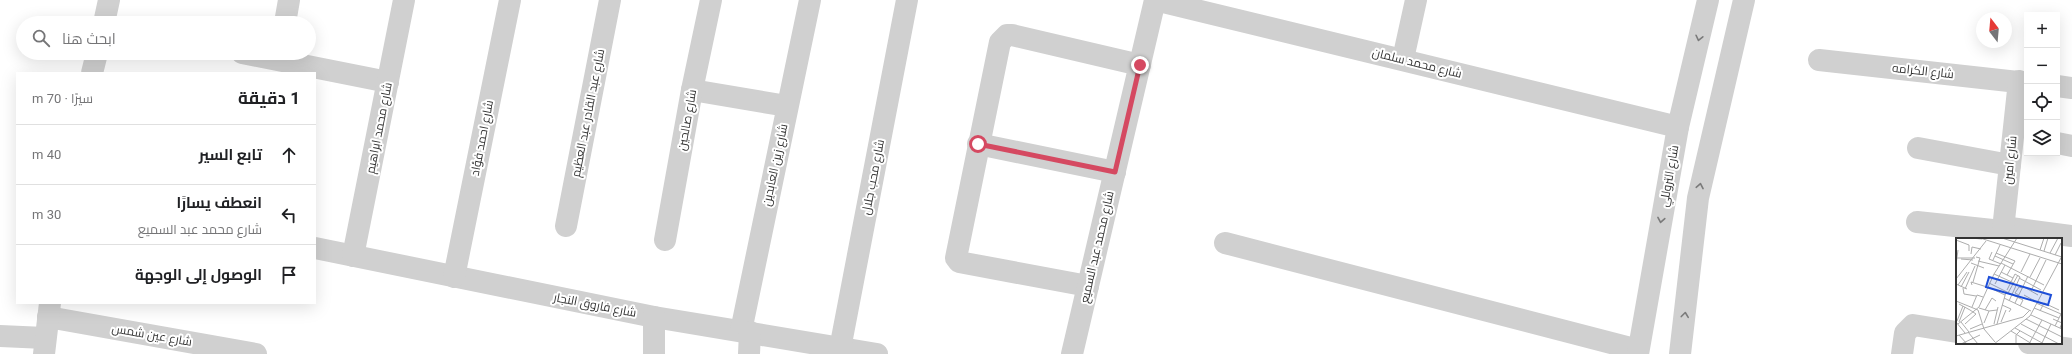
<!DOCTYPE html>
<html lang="ar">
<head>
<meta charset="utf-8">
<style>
  :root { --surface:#fff; --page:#f2f2f2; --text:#202124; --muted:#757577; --line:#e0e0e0 }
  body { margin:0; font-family:Roboto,Cairo,sans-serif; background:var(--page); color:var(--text); direction:rtl }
  .controls { position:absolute; right:12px; top:12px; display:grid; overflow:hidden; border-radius:0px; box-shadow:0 4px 16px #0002 }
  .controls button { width:36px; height:36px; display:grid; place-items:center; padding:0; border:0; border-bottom:1px solid var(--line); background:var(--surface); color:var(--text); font:20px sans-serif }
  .compass { position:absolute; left:1976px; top:12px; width:36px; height:36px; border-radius:50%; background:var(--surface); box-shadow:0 4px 16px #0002; rotate:344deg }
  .stop { position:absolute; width:12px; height:12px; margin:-9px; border:3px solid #d54961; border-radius:50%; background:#fff }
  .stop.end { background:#d54961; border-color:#fff; box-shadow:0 1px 4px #0008 }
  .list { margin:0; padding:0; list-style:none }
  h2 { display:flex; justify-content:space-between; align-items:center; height:52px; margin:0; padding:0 16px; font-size:17px }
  h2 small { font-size:13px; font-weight:400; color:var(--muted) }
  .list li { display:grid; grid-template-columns:26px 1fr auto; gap:12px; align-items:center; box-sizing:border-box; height:60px; padding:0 16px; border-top:1px solid var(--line) }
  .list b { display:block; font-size:15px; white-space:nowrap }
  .list p { margin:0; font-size:13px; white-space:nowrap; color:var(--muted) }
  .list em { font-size:13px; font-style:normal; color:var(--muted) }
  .icon { flex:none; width:22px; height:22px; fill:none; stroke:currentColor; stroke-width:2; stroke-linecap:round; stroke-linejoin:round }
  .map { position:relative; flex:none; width:2072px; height:354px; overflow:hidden; direction:ltr }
  .search { position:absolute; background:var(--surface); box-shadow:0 4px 16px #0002; left:16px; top:16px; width:300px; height:44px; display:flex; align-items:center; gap:10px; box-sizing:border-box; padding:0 14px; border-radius:22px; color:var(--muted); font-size:15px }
  .panel { position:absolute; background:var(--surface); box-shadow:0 4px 16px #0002; left:16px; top:72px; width:300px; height:232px; border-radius:0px; direction:rtl }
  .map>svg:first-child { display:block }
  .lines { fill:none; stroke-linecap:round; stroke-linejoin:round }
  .minor { stroke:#d0d0d0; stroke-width:22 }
  .oneway { stroke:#7a7a7a }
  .route { stroke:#d54961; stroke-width:5 }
  .labels { text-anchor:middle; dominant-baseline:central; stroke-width:4; stroke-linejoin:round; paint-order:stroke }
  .street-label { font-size:12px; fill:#333; stroke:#fff }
  .inset-road { fill:none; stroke:#adadad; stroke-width:1 }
  .view { fill:#1d4ed8; fill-opacity:0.15; stroke:#1d4ed8; stroke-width:2 }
  .inset-edge { fill:none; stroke:#333; stroke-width:2 }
</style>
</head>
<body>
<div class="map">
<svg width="2072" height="354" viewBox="0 0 2072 354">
  <rect width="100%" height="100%" fill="#fff"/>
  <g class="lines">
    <g class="minor">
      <polyline points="1155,0 1678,127"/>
      <polyline points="104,23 109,0"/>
      <polyline points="285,23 289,0"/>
      <polyline points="242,53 388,82"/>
      <polyline points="1403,59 1416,0"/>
      <polyline points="1819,60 2027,83"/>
      <polyline points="92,73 97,53"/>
      <polyline points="2057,86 2072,88"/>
      <polyline points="692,90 787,106"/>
      <polyline points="2057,143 2072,146"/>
      <polyline points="978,144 1115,172"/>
      <polyline points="1918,148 2010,165"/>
      <polyline points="1917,222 2002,231"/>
      <polyline points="566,226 610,0"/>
      <polyline points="2003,227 2072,236"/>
      <polyline points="2002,239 2019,81"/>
      <polyline points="665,240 692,90 711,0"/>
      <polyline points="1225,243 1638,350"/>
      <polyline points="315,248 654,317 877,354"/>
      <polyline points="353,256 404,0"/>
      <polyline points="454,277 510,0"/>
      <polyline points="1088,286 959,262 956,258 1000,42 1007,35 1012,35 1140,65"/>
      <polyline points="48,317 256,354"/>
      <polyline points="654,317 654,354"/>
      <polyline points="741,331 810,0"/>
      <polyline points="0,336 45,338"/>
      <polyline points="2029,343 2072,349"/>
      <polyline points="44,354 50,303"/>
      <polyline points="749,354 750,332"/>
      <polyline points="839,354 907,0"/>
      <polyline points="1072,354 1155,0"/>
      <polyline points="1638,354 1678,127 1708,0"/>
      <polyline points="1680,354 1698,198 1744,0"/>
      <polyline points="1902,354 1905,333 1913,325 1957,332"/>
    </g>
  </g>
  <defs><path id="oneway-chevron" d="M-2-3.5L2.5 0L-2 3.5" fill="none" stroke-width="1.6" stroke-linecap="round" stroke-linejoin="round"/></defs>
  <g class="oneway">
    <use href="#oneway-chevron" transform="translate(1699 38) rotate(103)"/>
    <use href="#oneway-chevron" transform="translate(1700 186) rotate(-79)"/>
    <use href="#oneway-chevron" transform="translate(1661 220) rotate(100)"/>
    <use href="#oneway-chevron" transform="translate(1685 315) rotate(-83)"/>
  </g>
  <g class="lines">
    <polyline class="route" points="978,144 1115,172 1140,65"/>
  </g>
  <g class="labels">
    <g class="street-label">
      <text transform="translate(1417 63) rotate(14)">شارع محمد سلمان</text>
      <text transform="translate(1923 71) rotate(6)">شارع الكرامه</text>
      <text transform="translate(588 113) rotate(-79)">شارع عبد القادر عبد العظيم</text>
      <text transform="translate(687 120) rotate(-80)">شارع صالحين</text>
      <text transform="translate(379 128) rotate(-79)">شارع محمد ابراهيم</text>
      <text transform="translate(482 138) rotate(-79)">شارع احمد فؤاد</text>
      <text transform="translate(2010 160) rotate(-84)">شارع امين</text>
      <text transform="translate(775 165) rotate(-78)">شارع زين العابدين</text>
      <text transform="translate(1669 176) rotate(-80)">شارع التروللي</text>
      <text transform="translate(873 177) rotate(-79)">شارع محب جلال</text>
      <text transform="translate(1097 247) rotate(-77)">شارع محمد عبد السميع</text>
      <text transform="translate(595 305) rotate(11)">شارع فاروق النجار</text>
      <text transform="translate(152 335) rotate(10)">شارع عين شمس</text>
    </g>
  </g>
  <g transform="translate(1956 238)">
    <rect width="106" height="106" fill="#fff"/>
    <path class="inset-road" d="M14,0L26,1M24,0L106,26M46,0L106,19M0,2L13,7V13M84,12L88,0M88,13L92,0M36,14L33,21L45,26M40,15L59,23L51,37M94,15L102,0M15,16L16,9L25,11M99,17L105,5M39,18L57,26M0,20H19M5,21L17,22M37,22L44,7M22,23L43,28M15,25L28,30M45,25L88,47M0,27L2,12M45,34L57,40M65,34L74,16M38,36L58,45M74,39L84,20M63,40L85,52M0,41L30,3M17,44L24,20L20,19M33,45L67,62L64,68M0,46L11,51M39,46L49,27M2,47L11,34M16,47L15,44L31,49M5,49L13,34M32,49L49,57M68,49L82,57M7,50L8,56L20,58M9,51L19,28M51,52L59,36L64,39L53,63M75,53L90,22M52,55L62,37M63,57L59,55L63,49L67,50M68,57L79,63M48,60L75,73M0,63L22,72L28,91L39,104M59,65L72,38M80,65L105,76M3,66L14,72M46,67L55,71L53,74M16,69L21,57L27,59M23,70L33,73L41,72M78,70L103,80M29,72L36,60L40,63M84,73L88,65L103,72M75,77L106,91M70,81L106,99M97,81L106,85L104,90M1,83L7,68M0,84L9,95M3,84L9,69M5,84L13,94M45,84L50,72M28,85L33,73M2,86L23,69L38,36L61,0M9,86L20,76L14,72M38,86L42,69M41,86L50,54M65,86L103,106M99,88L106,74M59,90L88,106M14,91L26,86M55,93L76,106M12,94L22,106M3,97L11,106M0,98L67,79L74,72M86,105L95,86M5,106L24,97M38,106L74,78L106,18M60,106V97L64,93M73,106L86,82"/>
    <path class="view" d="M33,39L95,57L92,67L30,49Z"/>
    <rect width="106" height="106" class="inset-edge"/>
  </g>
</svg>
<div class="controls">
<button>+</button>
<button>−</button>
<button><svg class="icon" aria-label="locate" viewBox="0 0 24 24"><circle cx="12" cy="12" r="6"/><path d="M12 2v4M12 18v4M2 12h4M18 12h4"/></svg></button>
<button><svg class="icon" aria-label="layers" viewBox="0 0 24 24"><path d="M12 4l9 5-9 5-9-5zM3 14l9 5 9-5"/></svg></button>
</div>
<svg class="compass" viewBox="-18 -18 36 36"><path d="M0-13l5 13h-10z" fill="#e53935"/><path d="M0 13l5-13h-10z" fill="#757577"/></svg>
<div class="stop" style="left:978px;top:144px"></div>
<div class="stop end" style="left:1140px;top:65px"></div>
<div class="search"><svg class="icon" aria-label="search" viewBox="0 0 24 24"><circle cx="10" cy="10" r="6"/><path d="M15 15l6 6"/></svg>ابحث هنا</div>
<section class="panel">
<h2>1 دقيقة<small>سيرًا · 70 m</small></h2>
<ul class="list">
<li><svg class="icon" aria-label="ahead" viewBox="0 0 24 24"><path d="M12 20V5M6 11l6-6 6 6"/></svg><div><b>تابع السير</b></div><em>40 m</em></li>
<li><svg class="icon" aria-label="left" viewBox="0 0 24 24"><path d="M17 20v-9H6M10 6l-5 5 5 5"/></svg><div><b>انعطف يسارًا</b><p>شارع محمد عبد السميع</p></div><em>30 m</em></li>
<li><svg class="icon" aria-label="arrive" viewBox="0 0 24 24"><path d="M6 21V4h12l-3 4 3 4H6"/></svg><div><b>الوصول إلى الوجهة</b></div></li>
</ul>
</section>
</div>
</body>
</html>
